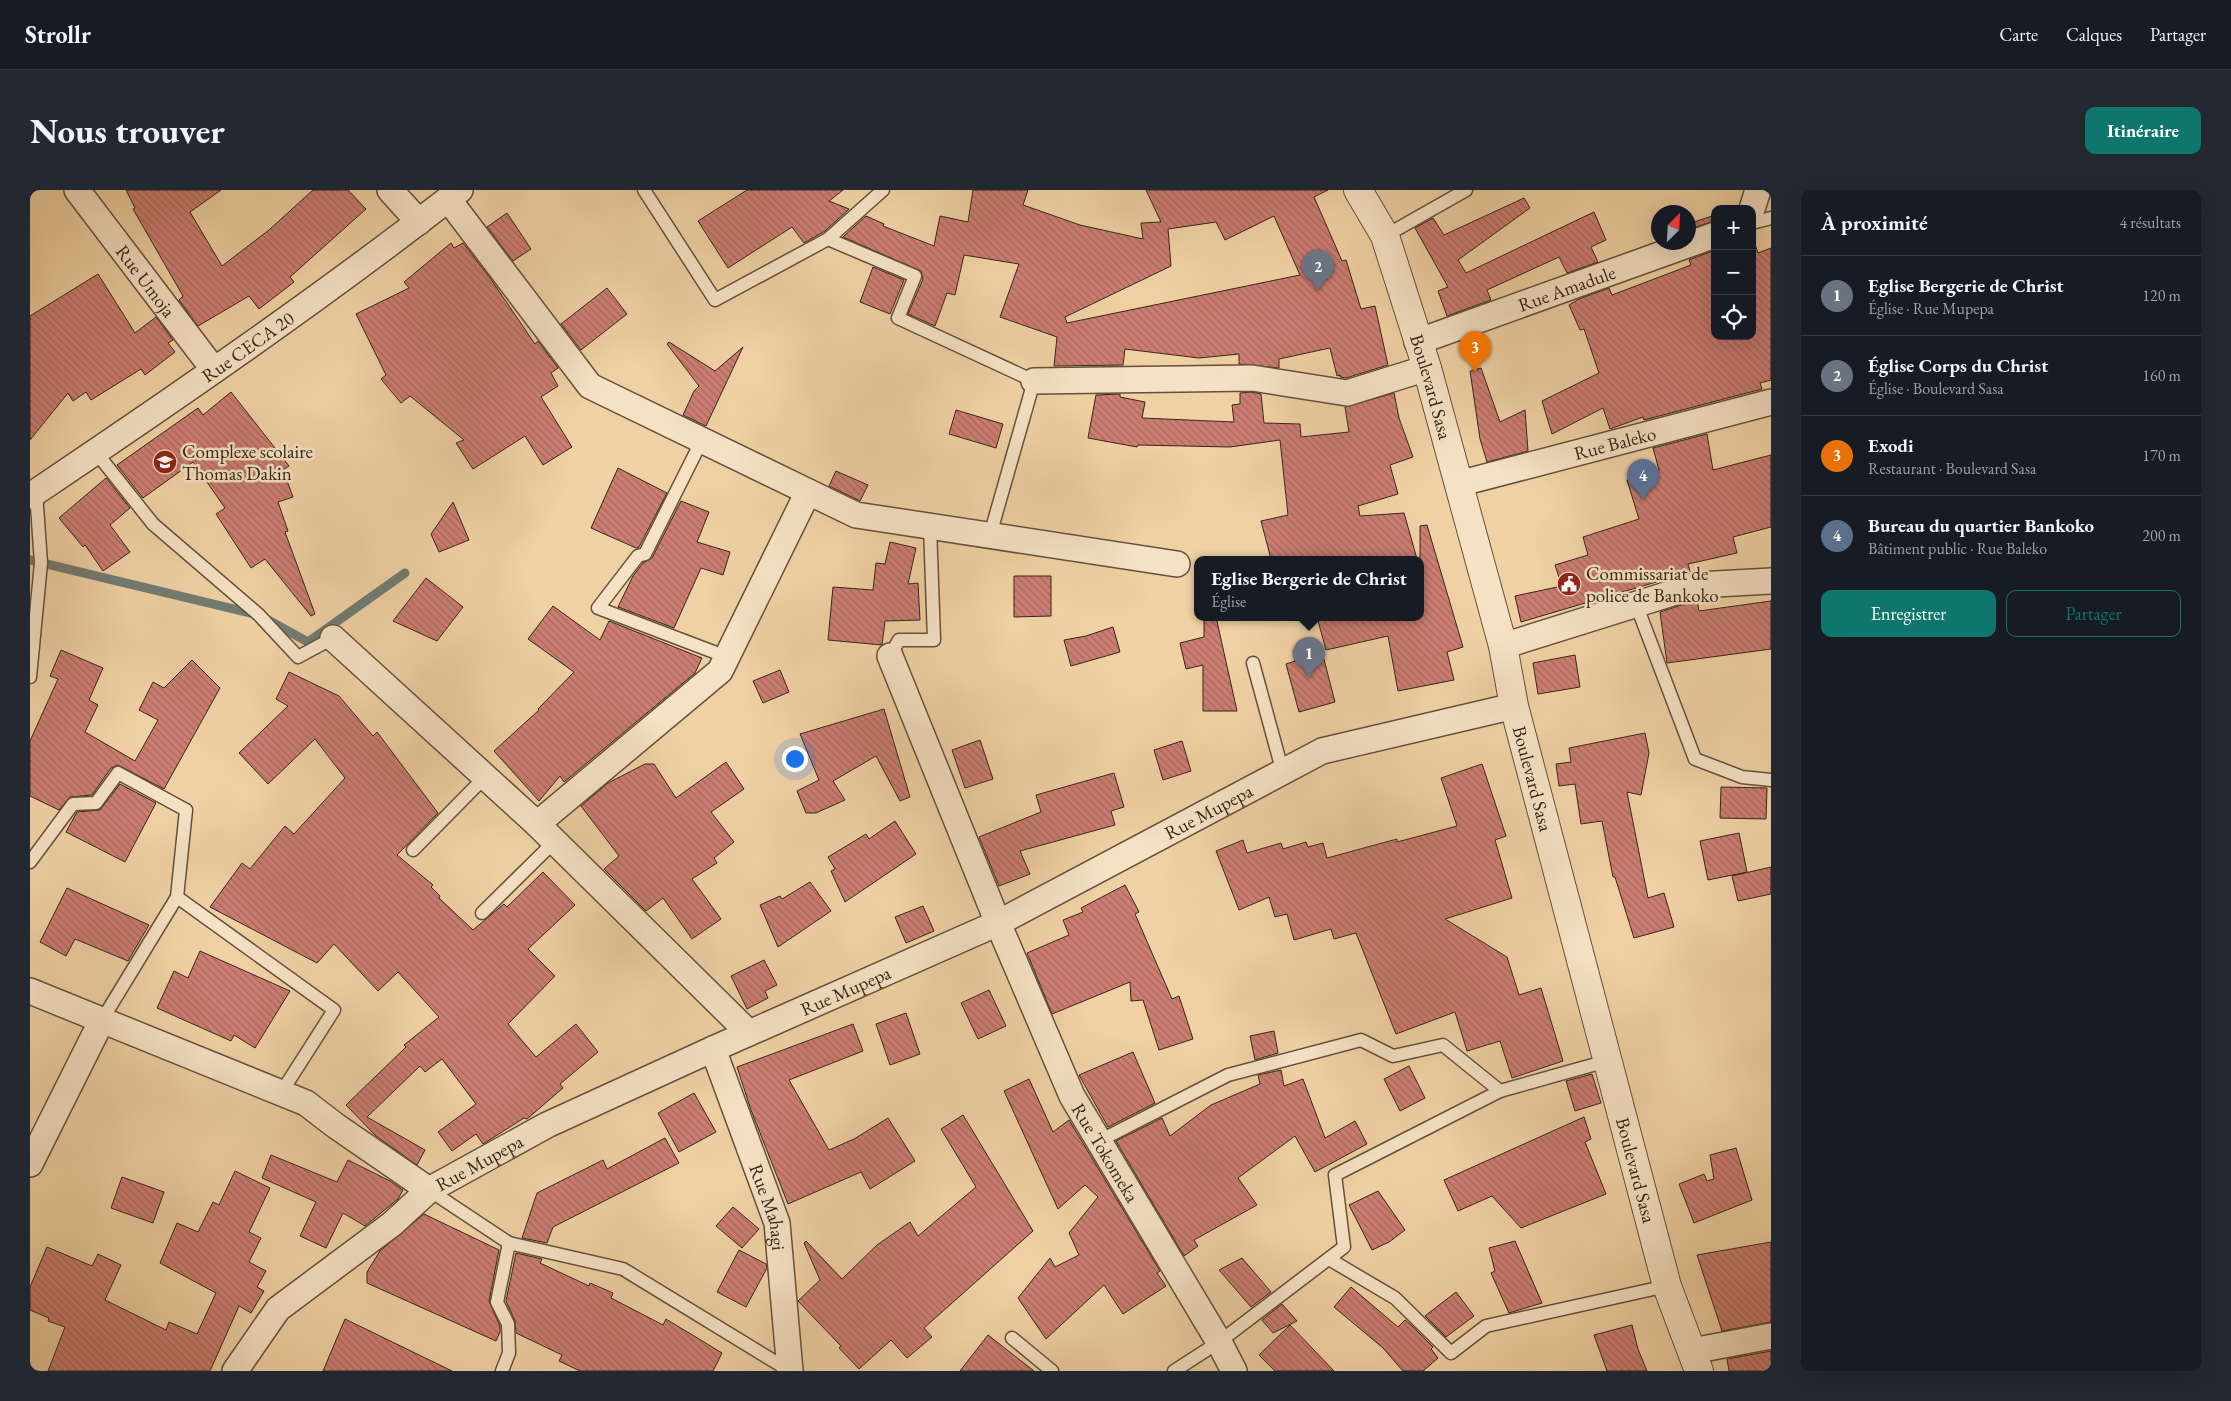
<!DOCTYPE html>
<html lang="fr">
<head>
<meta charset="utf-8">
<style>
  :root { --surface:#171b24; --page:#242831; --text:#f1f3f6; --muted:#9ea1a6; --line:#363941; --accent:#0f766e }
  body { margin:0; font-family:"EB Garamond",serif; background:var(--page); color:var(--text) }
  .controls { position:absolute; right:15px; top:15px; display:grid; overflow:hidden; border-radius:10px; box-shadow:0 5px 20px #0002 }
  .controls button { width:45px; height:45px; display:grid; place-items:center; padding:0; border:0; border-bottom:1px solid var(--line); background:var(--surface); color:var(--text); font:25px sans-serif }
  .compass { position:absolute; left:1621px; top:15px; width:45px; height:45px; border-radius:50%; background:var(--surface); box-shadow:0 5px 20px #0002; rotate:24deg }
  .you { position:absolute; left:764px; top:568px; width:18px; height:18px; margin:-12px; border:4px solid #fff; border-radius:50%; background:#1a73e8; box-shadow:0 0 0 8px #1a73e833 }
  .badge { display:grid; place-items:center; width:32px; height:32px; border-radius:50%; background:var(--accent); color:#fff; font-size:16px; font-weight:700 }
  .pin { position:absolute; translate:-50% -41px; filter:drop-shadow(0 1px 2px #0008) }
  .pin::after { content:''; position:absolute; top:26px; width:18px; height:15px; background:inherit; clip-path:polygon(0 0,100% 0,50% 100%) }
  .popup { position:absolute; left:1164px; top:366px; width:230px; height:65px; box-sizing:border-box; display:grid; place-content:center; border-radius:10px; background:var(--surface); filter:drop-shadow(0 1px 4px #0005); font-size:16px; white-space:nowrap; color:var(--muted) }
  .popup b { font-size:19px; color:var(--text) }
  .popup::after { content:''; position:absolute; left:50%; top:100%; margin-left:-10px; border:10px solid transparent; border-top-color:var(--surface) }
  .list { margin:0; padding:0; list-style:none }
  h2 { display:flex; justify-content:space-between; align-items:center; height:65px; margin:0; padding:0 20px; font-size:21px }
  h2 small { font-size:16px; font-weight:400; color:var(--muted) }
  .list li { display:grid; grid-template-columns:32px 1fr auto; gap:15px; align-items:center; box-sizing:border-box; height:80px; padding:0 20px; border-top:1px solid var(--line) }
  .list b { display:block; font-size:19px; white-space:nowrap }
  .list p { margin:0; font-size:16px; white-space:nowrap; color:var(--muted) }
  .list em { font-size:16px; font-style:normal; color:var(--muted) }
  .actions { display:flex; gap:10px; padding:15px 20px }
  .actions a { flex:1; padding:11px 0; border:1px solid var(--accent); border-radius:10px; text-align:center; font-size:18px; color:var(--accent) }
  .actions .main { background:var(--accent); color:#fff }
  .icon { flex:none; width:28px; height:28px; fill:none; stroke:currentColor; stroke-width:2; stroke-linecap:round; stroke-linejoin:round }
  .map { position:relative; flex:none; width:1741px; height:1181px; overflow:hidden; border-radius:10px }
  header { display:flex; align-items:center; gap:30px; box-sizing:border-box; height:70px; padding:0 25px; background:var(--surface); border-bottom:1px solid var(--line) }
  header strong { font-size:24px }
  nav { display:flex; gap:28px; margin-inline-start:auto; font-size:18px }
  .intro { display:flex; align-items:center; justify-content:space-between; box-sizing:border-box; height:120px; padding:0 30px }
  h1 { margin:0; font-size:35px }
  .button { padding:12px 22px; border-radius:10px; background:var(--accent); color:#fff; font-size:18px; font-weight:700 }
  main { display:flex; gap:30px; padding:0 30px }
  aside { flex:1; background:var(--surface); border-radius:10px; box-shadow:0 5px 20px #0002 }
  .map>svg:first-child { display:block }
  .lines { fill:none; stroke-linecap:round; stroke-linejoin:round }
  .stream { stroke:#727c72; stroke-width:9 }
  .building { fill:url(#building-back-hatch); stroke:#352619; fill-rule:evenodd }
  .service-casing { stroke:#64513c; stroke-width:15 }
  .minor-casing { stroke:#64513c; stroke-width:28 }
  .tertiary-casing { stroke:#64513c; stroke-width:30 }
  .service { stroke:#f5e1c4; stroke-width:12 }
  .minor { stroke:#f5e1c4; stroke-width:25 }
  .tertiary { stroke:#f5e1c4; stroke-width:28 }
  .labels { text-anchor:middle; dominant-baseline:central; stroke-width:5; stroke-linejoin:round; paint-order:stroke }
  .street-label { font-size:19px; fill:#352619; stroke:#f5e1c4 }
  .poi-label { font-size:19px; fill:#352619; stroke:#f5e1c4; text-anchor:start }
</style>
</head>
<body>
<header>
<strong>Strollr</strong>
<nav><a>Carte</a><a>Calques</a><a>Partager</a></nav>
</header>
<div class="intro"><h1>Nous trouver</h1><a class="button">Itinéraire</a></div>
<main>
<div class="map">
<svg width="1741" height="1181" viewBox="0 0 1741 1181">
  <defs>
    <pattern id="building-back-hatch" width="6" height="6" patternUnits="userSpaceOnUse" patternTransform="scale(1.25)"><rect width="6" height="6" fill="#cd7e73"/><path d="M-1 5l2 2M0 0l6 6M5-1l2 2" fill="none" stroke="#a7675e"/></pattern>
  </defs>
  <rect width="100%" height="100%" fill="#f0d1a4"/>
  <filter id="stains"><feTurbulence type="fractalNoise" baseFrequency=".004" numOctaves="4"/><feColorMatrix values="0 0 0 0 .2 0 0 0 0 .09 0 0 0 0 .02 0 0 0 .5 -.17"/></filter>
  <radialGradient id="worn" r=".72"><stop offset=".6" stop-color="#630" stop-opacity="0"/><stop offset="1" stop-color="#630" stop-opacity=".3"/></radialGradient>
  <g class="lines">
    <polyline class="stream" points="0,370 229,425 278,452 375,383"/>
  </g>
  <g class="building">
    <polygon points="96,0 191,0 160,22 192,76 239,40 283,0 318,0 336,19 260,87 264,92 229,119 219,106 168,136 149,110 153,106 103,19 105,18"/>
    <polygon points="717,0 813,0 799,11 819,19 795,41 774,53 762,37 698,78 668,31"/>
    <path d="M943,0H998L993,15L1050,35L1113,49L1111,33L1131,32L1116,0H1298L1284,7L1312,71L1316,70L1331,119L1345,116L1358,175L1316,188L1310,187V185L1307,186L1300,158L1249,169V178L1209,174V164L1169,168L1095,159L1093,175L1024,176L1027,147L970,127L989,74L934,65L925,105L917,103L905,136L878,124L893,89L891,81L813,47L836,26L854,34L853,36L904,56L910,26L938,32ZM1244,26L1270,85L1037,133L1035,127L1141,76L1138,39L1186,32L1195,50Z"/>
    <polygon points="1494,8 1500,18 1428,70 1436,83 1564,22 1576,50 1561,57 1568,72 1537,83 1529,67 1457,100 1461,110 1417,126 1408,101 1418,97 1385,38 1403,28 1414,45"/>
    <polygon points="477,23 501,59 483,71 457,37"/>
    <polygon points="1685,25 1685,31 1658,39 1658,34"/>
    <polygon points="1722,45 1728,63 1741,58 1741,190 1730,193 1732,199 1614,230 1613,227 1580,239 1573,218 1522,244 1512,211 1569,183 1554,139 1550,140 1539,115 1549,109 1579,98 1582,105 1661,75 1659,70 1685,60 1685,146 1722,146"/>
    <polygon points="421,53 424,58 433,53 460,88 505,154 508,151 528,178 521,183 528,196 511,207 542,257 513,275 495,246 443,279 426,253 434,250 380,206 371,213 351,189 356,185 326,124 379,98 374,92"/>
    <polygon points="843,77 874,90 860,124 830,112"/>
    <polygon points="68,84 105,143 126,127 143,150 138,153 145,162 115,185 111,179 61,210 56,202 43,211 38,203 0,250 0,126"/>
    <polygon points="577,98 597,124 551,160 531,134"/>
    <polygon points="639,152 685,181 713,157 676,236 653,225 664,201 669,196 637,154"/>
    <polygon points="1451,178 1470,232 1495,220 1498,261 1457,272 1450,249 1440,181"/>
    <polygon points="201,202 259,276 253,280 263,307 248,312 258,341 255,342 285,424 281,426 235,369 221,378 186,324 195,318 163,272 113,308 87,275 168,218 173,225"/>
    <polygon points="1221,202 1231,204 1234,233 1270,234 1271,247 1319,242 1315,217 1364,203 1369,228 1383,267 1360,275 1368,304 1328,316 1330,326 1374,323 1387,369 1241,369 1231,331 1258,325 1250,250 1200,257 1108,255 1107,257 1058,248 1066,205 1090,204 1090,207 1115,212 1112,228 1204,232 1202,215 1210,214 1210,203"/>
    <polygon points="926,220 973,234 966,258 919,244"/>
    <polygon points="1677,244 1683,280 1741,265 1741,337 1703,347 1707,363 1658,374 1660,382 1491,432 1485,406 1532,396 1525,375 1558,365 1553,347 1609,329 1597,290 1629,280 1623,258"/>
    <polygon points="588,278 637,303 609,357 606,358 561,338"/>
    <polygon points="806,281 838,295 830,311 799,296"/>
    <polygon points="76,288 100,318 80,335 100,362 73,381 55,355 53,357 29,328"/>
    <polygon points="651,311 679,322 667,352 700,362 693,385 671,378 644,438 588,417 603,386 613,373 622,368"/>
    <polygon points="423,312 439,350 409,362 401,344"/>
    <polygon points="1397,335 1433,457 1417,462 1424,490 1368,501 1358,446 1296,460 1287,427 1390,427 1390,336"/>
    <polygon points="860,352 886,358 878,394 888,393 890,430 855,431 852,455 798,450 803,397 843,400 846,373 855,374"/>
    <polygon points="984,386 1021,386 1021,426 984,427"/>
    <polygon points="396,388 433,417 407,451 363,431"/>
    <polygon points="1667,410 1669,421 1741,411 1741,459 1637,473 1630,422"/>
    <polygon points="523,416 570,450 579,431 672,468 665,483 534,592 530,586 509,611 464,561 509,520 508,519 544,482 498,449"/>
    <polygon points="1174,427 1186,427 1207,521 1173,521 1173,475 1156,479 1150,453 1174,447"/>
    <polygon points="1083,437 1090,462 1041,476 1034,450 1056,446"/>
    <polygon points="1290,454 1305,512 1269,522 1256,474 1265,471 1263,461"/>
    <polygon points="31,460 73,478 59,510 68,515 55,542 105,571 128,530 109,520 123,492 134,498 162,470 190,498 134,599 88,575 81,578 62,605 40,607 29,620 0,606 0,551 28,489 20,486"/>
    <polygon points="1545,465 1550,497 1508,504 1503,473"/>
    <polygon points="750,480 759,502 733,513 723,491"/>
    <polygon points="259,482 309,506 343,546 347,542 408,623 367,665 403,695 401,697 410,706 409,708 443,740 474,714 477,717 513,682 545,715 498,759 525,786 478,834 506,867 546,834 568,862 530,894 533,898 497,929 494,928 453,954 446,944 422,961 408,942 446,914 412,869 395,882 390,876 337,927 395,960 387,975 346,946 316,915 376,857 374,855 409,827 368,782 348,801 304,754 287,773 180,717 212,673 220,679 255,636 264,644 315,588 285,549 238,594 209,563 258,516 246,509"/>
    <polygon points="854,519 880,607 870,611 846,566 803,591 815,610 786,623 776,623 767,601 789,590 770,544"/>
    <polygon points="1615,543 1619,563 1611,605 1597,602 1618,708 1634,703 1644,737 1604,748 1585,687 1583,687 1572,631 1551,634 1545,594 1529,596 1526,574 1541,572 1539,558"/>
    <polygon points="950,550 963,589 935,598 922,560"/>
    <polygon points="1152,551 1161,581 1133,590 1124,560"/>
    <polygon points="696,572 714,599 681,622 704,652 684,668 687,673 662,689 691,729 662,749 633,708 616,721 574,679 589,666 551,616 578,593 615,574 624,574 646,608"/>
    <polygon points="1452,574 1476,646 1465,650 1482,708 1415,729 1477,767 1489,805 1511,798 1533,871 1482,888 1470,851 1437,861 1425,822 1366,844 1326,743 1304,749 1301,739 1264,750 1257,724 1245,727 1239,707 1209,720 1186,661 1213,650 1217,663 1251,653 1253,659 1276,652 1278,657 1293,653 1297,668 1367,649 1367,652 1427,636 1411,588"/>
    <polygon points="1084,583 1094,617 1081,621 1085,635 990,661 1000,684 969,696 949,647 1011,622 1006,605"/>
    <polygon points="90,594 126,613 95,672 36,642 47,622 70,620"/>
    <polygon points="1691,597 1737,598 1736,629 1690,628"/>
    <polygon points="865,631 886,664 815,712 801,681 805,679 798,667 836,644 839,649"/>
    <polygon points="1709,643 1717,682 1678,690 1670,651"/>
    <polygon points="1741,677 1741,704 1708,711 1702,686"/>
    <polygon points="780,692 801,721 748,757 730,715 750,706 752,709"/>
    <polygon points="1095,695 1109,722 1105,724 1142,809 1149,806 1163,849 1129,860 1113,810 1101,811 1100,792 1022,824 997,763 1039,745 1033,730 1053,722 1051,718"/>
    <polygon points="37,698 119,735 98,771 45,749 36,766 10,752"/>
    <polygon points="893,716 904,741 876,753 865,727"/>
    <polygon points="170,761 260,801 225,858 204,845 201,851 127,818 144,781 158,788"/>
    <polygon points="734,770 747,795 735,801 738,808 717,819 701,786"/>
    <polygon points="959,800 976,836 948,849 931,813"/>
    <polygon points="876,823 890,864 860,875 846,834"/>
    <polygon points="823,834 833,861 759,890 799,960 824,949 858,928 885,971 840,999 831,982 758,1014 721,920 707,877"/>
    <polygon points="1244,841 1248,863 1225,870 1220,846"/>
    <polygon points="1103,862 1125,913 1078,937 1049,885"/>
    <polygon points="1379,876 1395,908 1370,921 1354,889"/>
    <polygon points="1251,880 1254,896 1273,889 1295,948 1325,931 1337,954 1285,982 1265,946 1208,988 1227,1015 1164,1050 1168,1056 1154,1066 1086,951 1132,928 1140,946 1181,915 1230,894 1228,885"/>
    <polygon points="1562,884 1571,913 1545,921 1536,891"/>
    <polygon points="999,889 1023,942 1039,930 1130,1081 1127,1083 1136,1096 1093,1124 1074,1095 1016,1149 988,1108 1020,1068 1025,1077 1049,1065 1039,1043 1068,1007 1055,995 1028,1019 974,901"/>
    <polygon points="664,903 686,942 649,962 628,923"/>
    <polygon points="933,925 1003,1041 894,1138 902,1147 877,1168 861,1150 829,1179 809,1158 811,1156 768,1111 790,1090 774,1053 776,1051 812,1089 847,1055 880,1032 888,1046 946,997 911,939"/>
    <polygon points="1554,927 1561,949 1555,952 1576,1004 1491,1038 1462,1006 1428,1021 1414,990"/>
    <polygon points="635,948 649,973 523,1037 517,1053 492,1048 507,1003 573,970 577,979"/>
    <polygon points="1706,958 1722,1010 1664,1033 1649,994 1674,984 1677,991 1684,989 1680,965"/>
    <polygon points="241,965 307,992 318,970 360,991 373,1000 368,1009 335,1036 313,1023 296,1058 270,1046 286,1012 232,988"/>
    <polygon points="205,981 240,998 219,1042 231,1048 219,1072 236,1081 227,1097 234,1101 221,1123 209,1116 180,1181 18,1181 35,1137 18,1131 19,1128 0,1120 0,1097 17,1057 62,1076 68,1064 91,1075 75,1110 136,1140 139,1132 167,1144 186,1103 130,1073 147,1033 168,1042 183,1012 189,1015"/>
    <polygon points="92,987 134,1002 123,1033 81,1018"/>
    <polygon points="1348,1001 1375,1040 1359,1052 1342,1060 1319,1015"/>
    <polygon points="703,1017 729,1039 712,1058 686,1036"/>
    <polygon points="394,1024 469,1060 459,1111 470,1136 470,1142 466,1151 337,1093 337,1082 350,1061"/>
    <polygon points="1485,1051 1512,1113 1479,1123 1461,1083 1465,1081 1459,1058"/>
    <polygon points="1741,1052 1741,1132 1692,1141 1667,1065"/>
    <polygon points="709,1060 736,1074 737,1078 716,1117 687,1102"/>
    <polygon points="486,1063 512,1069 510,1073 559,1096 560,1093 583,1103 581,1108 633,1135 636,1129 692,1163 683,1181 550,1181 529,1171 532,1165 486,1143 485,1131 476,1111"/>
    <polygon points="1212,1068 1241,1102 1221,1117 1189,1080"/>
    <polygon points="1321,1097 1368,1137 1375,1130 1382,1136 1403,1157 1401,1159 1408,1168 1393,1181 1373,1181 1353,1158 1304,1117"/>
    <polygon points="1426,1102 1444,1126 1416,1147 1395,1126"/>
    <polygon points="1252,1114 1267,1131 1243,1143 1232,1130"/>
    <polygon points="315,1129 422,1181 293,1181"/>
    <polygon points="1260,1135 1304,1181 1245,1181 1229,1165"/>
    <polygon points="1602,1135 1608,1159 1617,1181 1577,1181 1564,1145"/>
    <polygon points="958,1145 1004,1181 930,1181"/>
    <polygon points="1741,1161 1741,1181 1699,1181 1697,1169"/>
  </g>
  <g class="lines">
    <g class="service-casing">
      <g id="service">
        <polyline points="614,0 685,110 798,49 853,0"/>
        <polyline points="1722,33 1741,28"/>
        <polyline points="1355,46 1436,0"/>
        <polyline points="798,49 885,86 868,128 1004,191 960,345"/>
        <polyline points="672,250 615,364 608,366 568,418 697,467"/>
        <polyline points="65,261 123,334 229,425 268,467 303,448"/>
        <polyline points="1606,414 1665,569 1712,587 1741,590"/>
        <polyline points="860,466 869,450 904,450 900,336"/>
        <polyline points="1223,473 1253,583"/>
        <polyline points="0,487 11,373 6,302"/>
        <polyline points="383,660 455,587"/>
        <polyline points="0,672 43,614 66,613 88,583 156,620 147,707 72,830"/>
        <polyline points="147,707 304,820 251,903"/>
        <polyline points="452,723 525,651"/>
        <polyline points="1069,951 1198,885 1331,850 1363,866 1413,855 1470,901 1577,871"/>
        <polyline points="399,1000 479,1053 593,1079 760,1181"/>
        <polyline points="1299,1069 1365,1108 1421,1163 1456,1136 1637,1096"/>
        <polyline points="982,1148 1022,1181"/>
        <polyline points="472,1181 479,1163 478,1134 467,1112 479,1053"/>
        <polyline points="1144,1181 1189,1152 1314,1057 1305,985 1470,901"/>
      </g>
    </g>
    <g class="minor-casing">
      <g id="minor">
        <path id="s1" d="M47,0L184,180"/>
        <polyline points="360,0 389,32"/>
        <polyline points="418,9 560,196 826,325 1147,374"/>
        <polyline points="1722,19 1728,0"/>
        <path id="s2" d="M1387,152L1685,45"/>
        <polyline points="1004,191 1222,188 1317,203 1397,178"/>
        <path id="s3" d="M1428,294L1741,212"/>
        <path id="s4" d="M0,306C146,208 291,108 430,0"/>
        <polyline points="303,448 507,634 719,843"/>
        <polyline points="1473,456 1668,395 1741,391"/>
        <path id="s5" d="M860,466L968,733L1042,906L1189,1152L1204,1181"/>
        <polyline points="507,634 690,481 778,302"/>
        <polyline points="0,801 276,913 306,936 399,1000"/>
        <path id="s6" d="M683,859L747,1033L760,1181"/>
        <polyline points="0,974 72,830"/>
        <polyline points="1662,1161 1741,1146"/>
        <path id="s7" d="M205,1181L248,1119L362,1034L399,1000L517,935L683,859L968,733L1292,561L1484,516"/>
      </g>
    </g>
    <g class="tertiary-casing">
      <g id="tertiary">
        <path id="s8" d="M1328,0L1355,46L1397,178L1473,456L1484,516L1637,1096L1669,1181"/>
      </g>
    </g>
    <use href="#service" class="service"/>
    <use href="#minor" class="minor"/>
    <use href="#tertiary" class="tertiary"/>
  </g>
  <defs>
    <g id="school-disc" transform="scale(1.25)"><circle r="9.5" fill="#8f2418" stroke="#f5e1c4"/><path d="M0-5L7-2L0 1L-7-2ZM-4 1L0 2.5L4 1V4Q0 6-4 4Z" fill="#fff"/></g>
    <g id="civic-disc" transform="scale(1.25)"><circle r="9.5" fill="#8f2418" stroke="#f5e1c4"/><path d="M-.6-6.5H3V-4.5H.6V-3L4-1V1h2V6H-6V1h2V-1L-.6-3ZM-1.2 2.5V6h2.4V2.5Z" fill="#fff"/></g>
  </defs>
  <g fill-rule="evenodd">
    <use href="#school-disc" x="135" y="272"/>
    <use href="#civic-disc" x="1539" y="394"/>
  </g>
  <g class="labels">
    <g class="street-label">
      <text stroke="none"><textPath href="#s1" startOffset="114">Rue Umoja</textPath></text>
      <text stroke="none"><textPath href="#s2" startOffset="159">Rue Amadule</textPath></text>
      <text stroke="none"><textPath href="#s4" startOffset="264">Rue CECA 20</textPath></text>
      <text stroke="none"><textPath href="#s8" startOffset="211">Boulevard Sasa</textPath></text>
      <text stroke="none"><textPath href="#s3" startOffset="162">Rue Baleko</textPath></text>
      <text stroke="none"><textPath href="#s8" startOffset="616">Boulevard Sasa</textPath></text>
      <text stroke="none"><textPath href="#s7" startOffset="1135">Rue Mupepa</textPath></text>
      <text stroke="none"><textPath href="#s7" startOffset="730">Rue Mupepa</textPath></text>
      <text stroke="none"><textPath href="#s5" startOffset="542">Rue Tokomeka</textPath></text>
      <text stroke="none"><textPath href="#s7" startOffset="325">Rue Mupepa</textPath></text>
      <text stroke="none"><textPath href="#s8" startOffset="1021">Boulevard Sasa</textPath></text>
      <text stroke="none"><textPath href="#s6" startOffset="168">Rue Mahagi</textPath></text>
    </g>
    <g class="poi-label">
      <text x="152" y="261">Complexe scolaire<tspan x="152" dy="22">Thomas Dakin</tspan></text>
      <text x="1556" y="383">Commissariat de<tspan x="1556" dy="22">police de Bankoko</tspan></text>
    </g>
  </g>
  <rect width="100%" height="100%" filter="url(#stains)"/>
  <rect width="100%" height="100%" fill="url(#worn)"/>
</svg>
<div class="controls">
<button>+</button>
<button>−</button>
<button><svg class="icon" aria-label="locate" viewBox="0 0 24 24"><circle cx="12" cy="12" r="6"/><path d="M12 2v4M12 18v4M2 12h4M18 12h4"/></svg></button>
</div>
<svg class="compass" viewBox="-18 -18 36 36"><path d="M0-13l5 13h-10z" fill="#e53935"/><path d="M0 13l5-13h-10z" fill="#9ea1a6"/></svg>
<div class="you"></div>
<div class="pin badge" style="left:1279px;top:488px;background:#6b7280">1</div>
<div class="popup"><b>Eglise Bergerie de Christ</b>Église</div>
<div class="pin badge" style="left:1288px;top:101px;background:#6b7280">2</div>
<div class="pin badge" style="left:1445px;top:182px;background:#e8710a">3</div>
<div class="pin badge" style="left:1613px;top:310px;background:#5c6f8a">4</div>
</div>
<aside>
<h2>À proximité<small>4 résultats</small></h2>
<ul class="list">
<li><span class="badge" style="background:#6b7280">1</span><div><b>Eglise Bergerie de Christ</b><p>Église · Rue Mupepa</p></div><em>120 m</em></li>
<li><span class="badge" style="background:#6b7280">2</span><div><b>Église Corps du Christ</b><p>Église · Boulevard Sasa</p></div><em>160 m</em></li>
<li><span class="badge" style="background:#e8710a">3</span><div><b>Exodi</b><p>Restaurant · Boulevard Sasa</p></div><em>170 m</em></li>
<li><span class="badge" style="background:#5c6f8a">4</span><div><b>Bureau du quartier Bankoko</b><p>Bâtiment public · Rue Baleko</p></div><em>200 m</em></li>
</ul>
<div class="actions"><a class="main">Enregistrer</a><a>Partager</a></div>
</aside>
</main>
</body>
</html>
